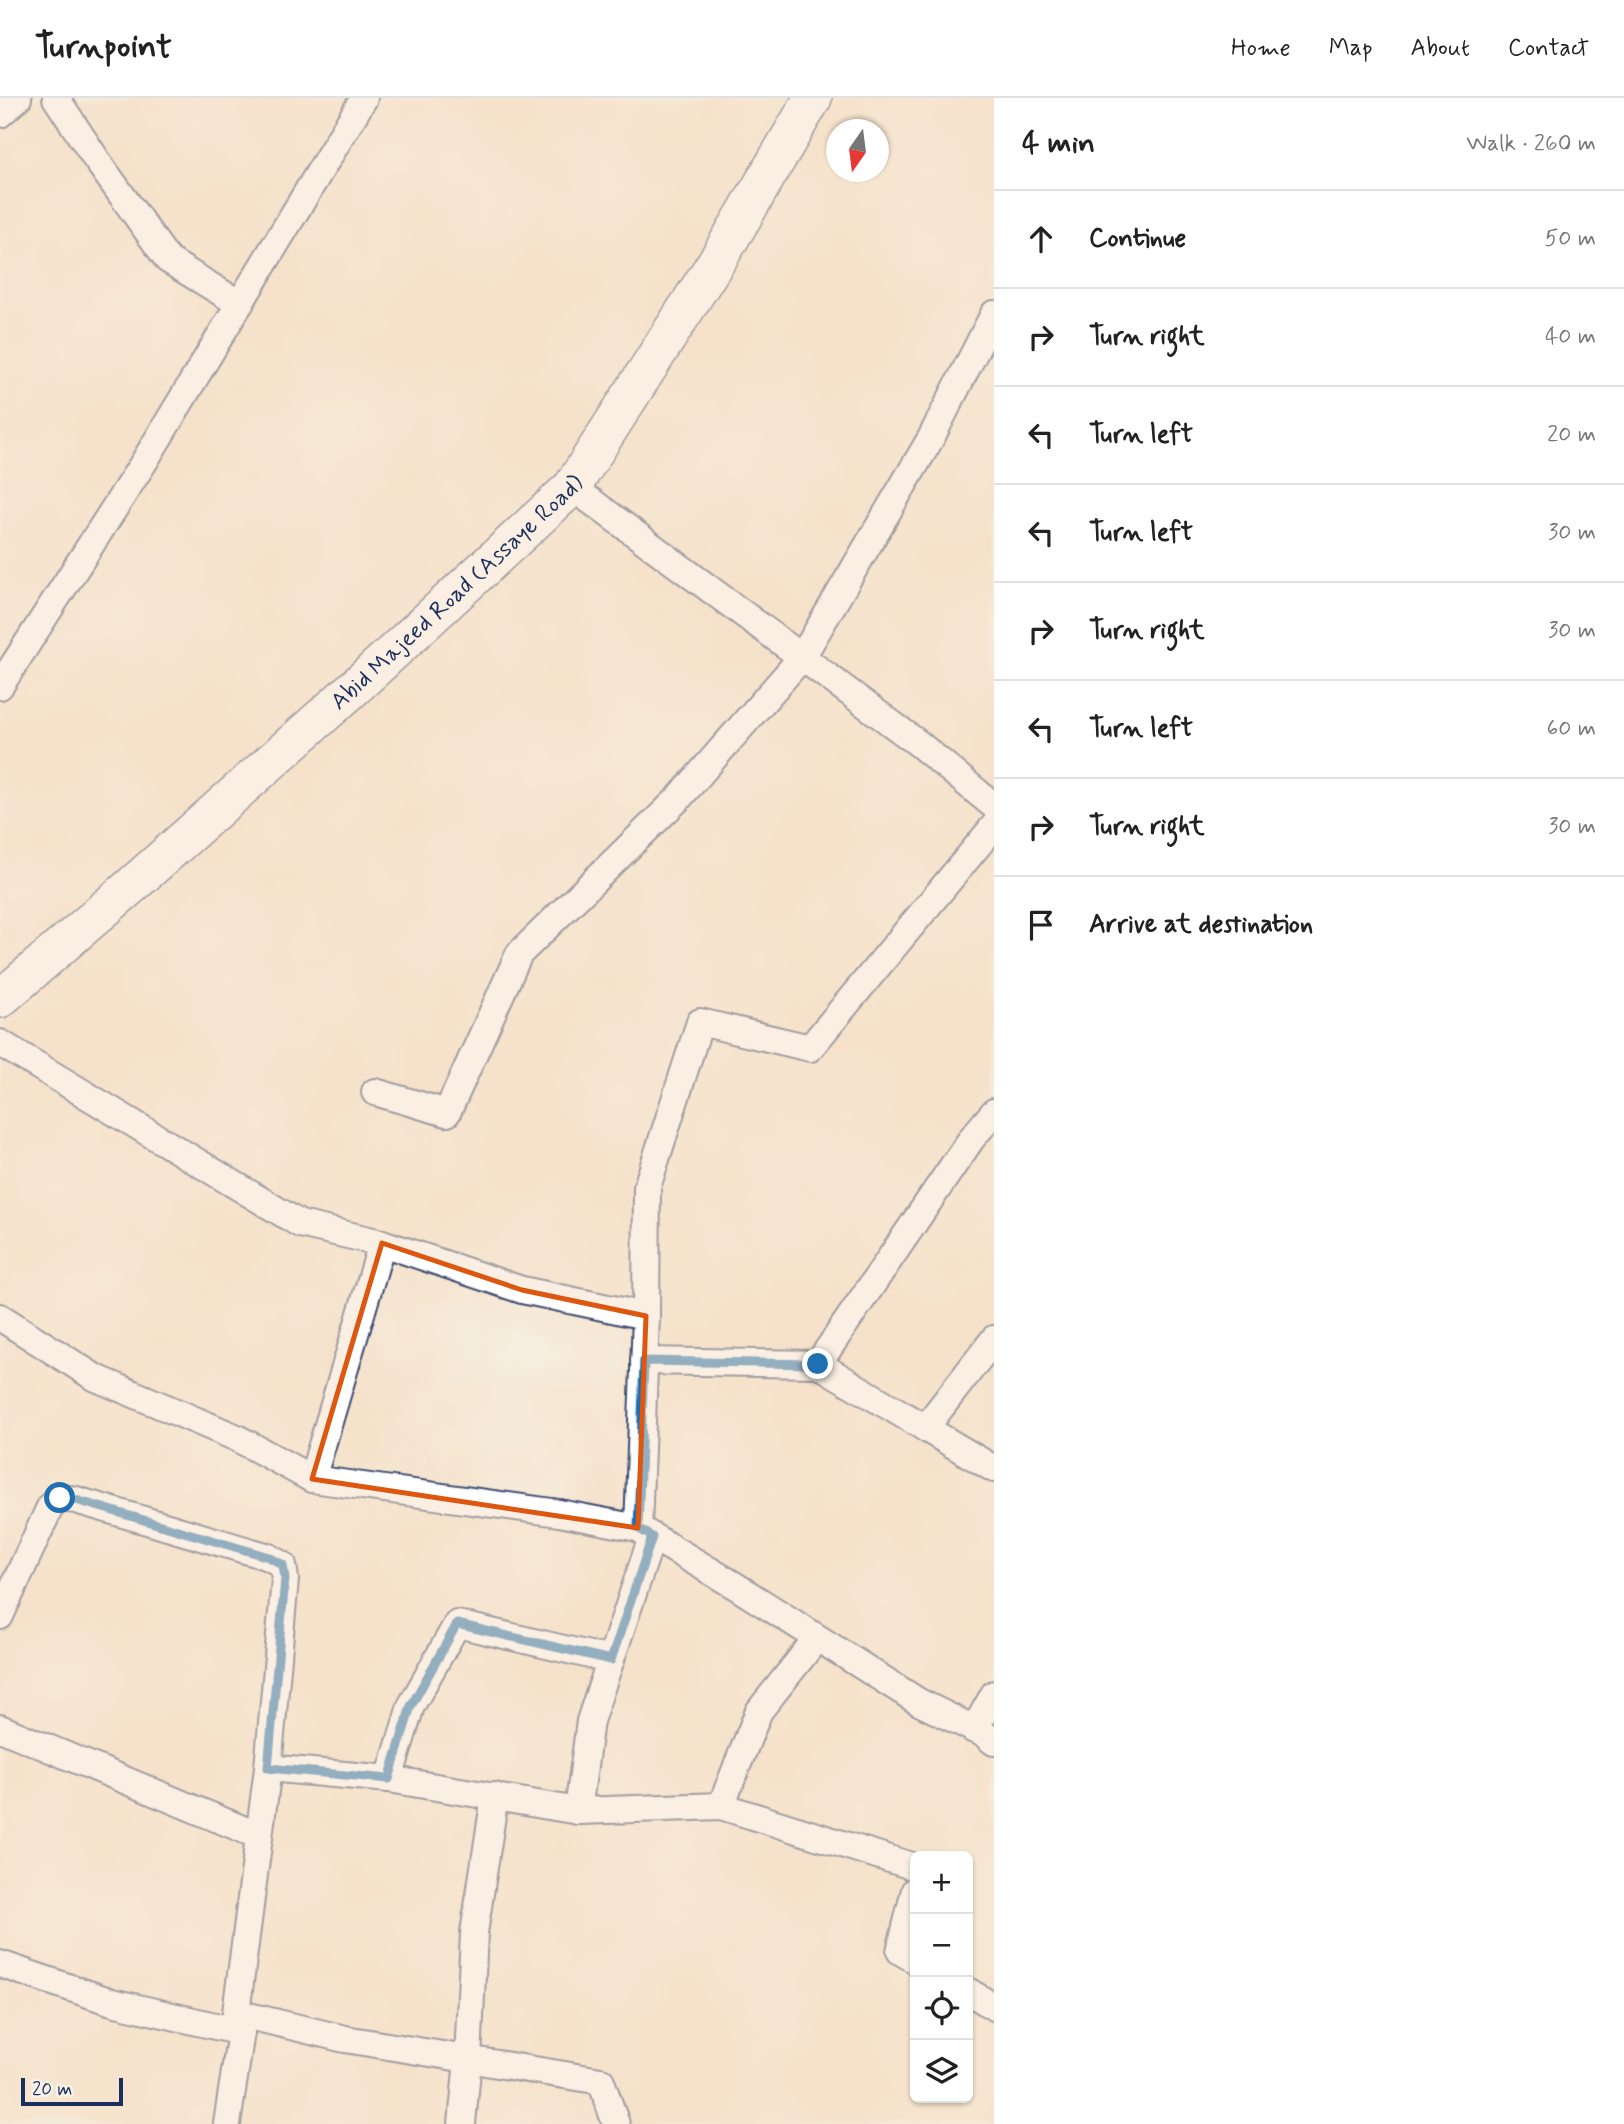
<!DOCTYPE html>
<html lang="en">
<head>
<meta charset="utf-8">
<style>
  :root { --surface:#fff; --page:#f6f6f6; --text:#222; --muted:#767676; --line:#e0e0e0 }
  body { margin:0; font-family:Mynerve,sans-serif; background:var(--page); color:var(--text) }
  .controls { position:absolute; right:21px; bottom:21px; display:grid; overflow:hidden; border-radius:10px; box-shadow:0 2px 5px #0004 }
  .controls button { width:63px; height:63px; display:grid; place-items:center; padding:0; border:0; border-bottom:2px solid var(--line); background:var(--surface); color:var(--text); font:35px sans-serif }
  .compass { position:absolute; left:826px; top:21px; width:63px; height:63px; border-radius:50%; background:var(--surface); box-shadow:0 2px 5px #0004; rotate:194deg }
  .scale { position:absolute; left:21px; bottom:18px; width:102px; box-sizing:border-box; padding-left:7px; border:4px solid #1b2f5e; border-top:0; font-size:19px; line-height:24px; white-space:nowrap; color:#1b2f5e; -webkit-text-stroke:5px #f7f3e8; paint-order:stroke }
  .stop { position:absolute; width:21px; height:21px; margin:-16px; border:5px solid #1f6fb2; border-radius:50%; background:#fff }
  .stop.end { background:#1f6fb2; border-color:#fff; box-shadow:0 2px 7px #0008 }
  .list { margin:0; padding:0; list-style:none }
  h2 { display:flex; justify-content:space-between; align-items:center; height:91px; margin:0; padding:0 28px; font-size:30px }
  h2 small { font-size:23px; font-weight:400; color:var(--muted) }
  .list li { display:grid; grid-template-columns:46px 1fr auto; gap:21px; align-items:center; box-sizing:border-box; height:98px; padding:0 28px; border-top:2px solid var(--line) }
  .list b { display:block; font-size:26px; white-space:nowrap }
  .list em { font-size:23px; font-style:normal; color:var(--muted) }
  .icon { flex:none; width:38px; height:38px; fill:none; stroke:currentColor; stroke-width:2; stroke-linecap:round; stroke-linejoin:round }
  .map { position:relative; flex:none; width:994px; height:2026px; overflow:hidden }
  header { display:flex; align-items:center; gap:42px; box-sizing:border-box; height:98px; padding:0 35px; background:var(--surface); border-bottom:2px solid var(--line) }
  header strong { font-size:33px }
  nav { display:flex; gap:38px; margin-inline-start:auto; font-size:24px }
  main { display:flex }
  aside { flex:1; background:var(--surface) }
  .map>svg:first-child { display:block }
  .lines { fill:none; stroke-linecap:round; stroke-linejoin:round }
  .street-casing { stroke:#3c4a6e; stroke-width:30 }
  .secondary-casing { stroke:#3c4a6e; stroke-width:40 }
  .street { stroke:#fff; stroke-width:26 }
  .secondary { stroke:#fff; stroke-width:37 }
  .route { stroke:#1f6fb2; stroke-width:9 }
  .marked { fill:none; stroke:#de5710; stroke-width:5; stroke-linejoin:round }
  .labels { text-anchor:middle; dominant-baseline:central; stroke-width:7; stroke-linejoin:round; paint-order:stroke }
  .street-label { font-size:24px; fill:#1b2f5e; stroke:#f7f3e8 }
</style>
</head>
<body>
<header>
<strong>Turnpoint</strong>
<nav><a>Home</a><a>Map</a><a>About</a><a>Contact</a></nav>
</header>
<main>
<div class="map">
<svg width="994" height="2026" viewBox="0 0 994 2026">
  <rect width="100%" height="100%" fill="#f7f3e8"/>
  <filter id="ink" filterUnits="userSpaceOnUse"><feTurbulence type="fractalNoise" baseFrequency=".0143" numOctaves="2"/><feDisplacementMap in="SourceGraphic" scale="14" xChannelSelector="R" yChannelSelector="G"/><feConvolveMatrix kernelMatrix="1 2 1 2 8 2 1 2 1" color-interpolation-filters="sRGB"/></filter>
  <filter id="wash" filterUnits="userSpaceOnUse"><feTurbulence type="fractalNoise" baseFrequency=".00686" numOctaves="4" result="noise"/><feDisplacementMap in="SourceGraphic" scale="28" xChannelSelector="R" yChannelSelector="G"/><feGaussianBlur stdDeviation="1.57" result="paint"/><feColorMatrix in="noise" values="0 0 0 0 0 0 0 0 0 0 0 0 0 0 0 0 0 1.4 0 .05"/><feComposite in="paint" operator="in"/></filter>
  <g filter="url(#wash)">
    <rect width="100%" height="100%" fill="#f5e2cb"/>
  </g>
  <g filter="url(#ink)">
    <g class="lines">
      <g class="street-casing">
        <g id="street">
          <polyline points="56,0 96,61 168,162 240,206"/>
          <polyline points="0,16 18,0"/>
          <polyline points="572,389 919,646 994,708"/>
          <polyline points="0,588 144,364 364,0"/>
          <polyline points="0,945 300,1126 382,1145 312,1381"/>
          <polyline points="375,994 447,1015 519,856 679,700 802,559 931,340 994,216"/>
          <polyline points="382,1145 522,1192 646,1218"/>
          <polyline points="0,1219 94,1279 237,1340 312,1381 559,1415 638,1430 734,1487 919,1604 984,1636 994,1644"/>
          <polyline points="644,1263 818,1266 972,1040 994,1014"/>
          <polyline points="818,1266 925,1330 994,1241"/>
          <polyline points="925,1330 994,1371"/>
          <polyline points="638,1430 646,1218 647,1089 700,924 810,950 994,728"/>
          <polyline points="652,1439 590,1623 578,1713 721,1708 915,1769"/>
          <polyline points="0,1518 50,1409 60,1400 76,1402 269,1459 283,1467 285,1481 268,1670 236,1915 241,1934 227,2026"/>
          <polyline points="0,1630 259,1738"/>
          <polyline points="974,1632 994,1596"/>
          <polyline points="268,1670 389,1681 578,1713"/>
          <polyline points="389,1681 411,1608 457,1526 611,1562"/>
          <polyline points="721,1708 759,1613 817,1540"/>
          <polyline points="915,1792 900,1853 915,1862"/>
          <polyline points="0,1866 112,1904 241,1934"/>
          <polyline points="968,1893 994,1909"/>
          <polyline points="236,1915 345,1941 601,1983 616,2026"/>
          <polyline points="462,2026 468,1961 474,1835 495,1698"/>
        </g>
      </g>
      <g class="secondary-casing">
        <g id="secondary">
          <path id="s1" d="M0,901L130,789L354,590L572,389L723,153L813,0"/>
        </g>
      </g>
      <use href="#street" class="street"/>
      <use href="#secondary" class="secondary"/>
    </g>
  </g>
  <g class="lines" filter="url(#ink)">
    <polyline class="route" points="60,1400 76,1402 269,1459 283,1467 285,1481 268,1670 389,1681 411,1608 457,1526 611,1562 652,1439 638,1430 644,1263 818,1266"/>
  </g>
  <path d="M0 0H994V2026H0ZM382,1145L522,1192L646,1218L638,1430L312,1381Z" fill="#f5e2cb" fill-opacity=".55" fill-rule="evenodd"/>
  <path class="marked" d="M382,1145L522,1192L646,1218L638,1430L312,1381Z"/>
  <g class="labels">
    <g class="street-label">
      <text stroke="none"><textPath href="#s1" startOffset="612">Abid Majeed Road (Assaye Road)</textPath></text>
    </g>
  </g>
</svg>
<div class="controls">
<button>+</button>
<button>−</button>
<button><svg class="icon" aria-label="locate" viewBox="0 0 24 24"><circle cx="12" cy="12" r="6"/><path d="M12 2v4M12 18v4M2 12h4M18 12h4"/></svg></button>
<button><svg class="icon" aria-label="layers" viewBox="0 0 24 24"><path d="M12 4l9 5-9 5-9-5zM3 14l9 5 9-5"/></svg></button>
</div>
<svg class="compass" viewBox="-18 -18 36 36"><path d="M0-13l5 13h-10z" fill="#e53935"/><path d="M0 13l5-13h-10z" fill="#767676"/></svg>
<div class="scale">20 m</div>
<div class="stop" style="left:60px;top:1400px"></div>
<div class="stop end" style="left:818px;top:1266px"></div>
</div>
<aside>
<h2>4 min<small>Walk · 260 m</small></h2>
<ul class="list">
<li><svg class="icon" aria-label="ahead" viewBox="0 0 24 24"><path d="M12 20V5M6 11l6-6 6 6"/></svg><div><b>Continue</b></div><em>50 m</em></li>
<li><svg class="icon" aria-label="right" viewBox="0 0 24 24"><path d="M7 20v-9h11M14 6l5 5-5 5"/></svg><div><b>Turn right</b></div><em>40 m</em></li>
<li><svg class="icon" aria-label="left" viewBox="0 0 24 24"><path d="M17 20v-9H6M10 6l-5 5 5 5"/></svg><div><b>Turn left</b></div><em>20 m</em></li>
<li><svg class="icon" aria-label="left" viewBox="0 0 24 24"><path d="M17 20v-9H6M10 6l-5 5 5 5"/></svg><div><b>Turn left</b></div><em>30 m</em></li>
<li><svg class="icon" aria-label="right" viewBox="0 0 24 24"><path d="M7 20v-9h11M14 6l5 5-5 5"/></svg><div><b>Turn right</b></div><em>30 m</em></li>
<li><svg class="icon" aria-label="left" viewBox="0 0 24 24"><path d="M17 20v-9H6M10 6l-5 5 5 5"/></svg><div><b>Turn left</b></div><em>60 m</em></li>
<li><svg class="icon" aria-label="right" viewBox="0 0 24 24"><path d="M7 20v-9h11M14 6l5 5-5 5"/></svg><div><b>Turn right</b></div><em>30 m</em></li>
<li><svg class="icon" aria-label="arrive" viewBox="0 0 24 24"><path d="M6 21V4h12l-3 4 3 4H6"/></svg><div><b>Arrive at destination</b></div></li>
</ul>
</aside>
</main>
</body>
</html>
